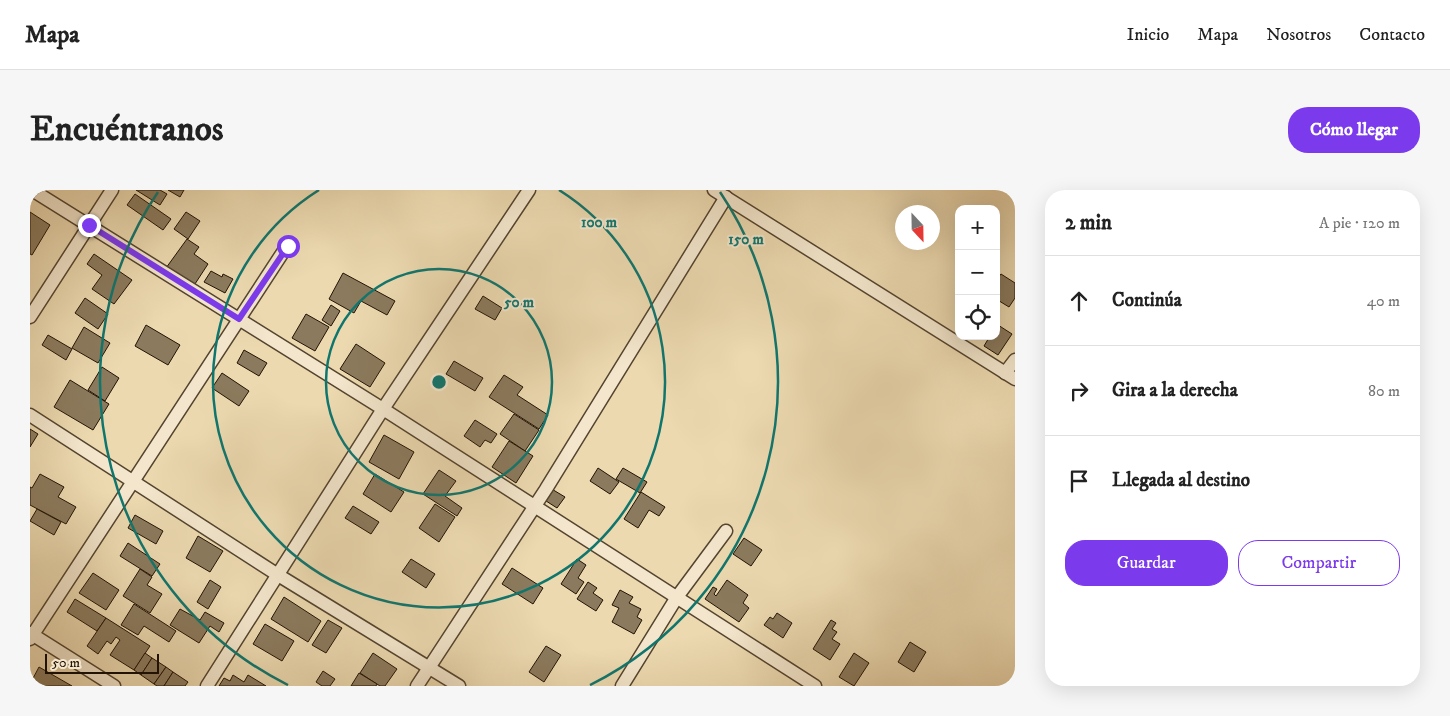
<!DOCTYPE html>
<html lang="es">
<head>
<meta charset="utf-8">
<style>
  :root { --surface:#fff; --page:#f6f6f6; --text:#222; --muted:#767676; --line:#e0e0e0; --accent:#7c3aed }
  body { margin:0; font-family:"IM FELL DW Pica",serif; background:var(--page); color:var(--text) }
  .controls { position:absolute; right:15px; top:15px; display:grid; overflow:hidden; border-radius:10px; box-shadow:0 5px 20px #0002 }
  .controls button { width:45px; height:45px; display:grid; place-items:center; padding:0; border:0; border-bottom:1px solid var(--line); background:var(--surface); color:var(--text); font:25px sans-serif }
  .compass { position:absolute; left:865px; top:15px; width:45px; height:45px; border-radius:50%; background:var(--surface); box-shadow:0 5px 20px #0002; rotate:158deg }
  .scale { position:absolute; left:15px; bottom:12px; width:114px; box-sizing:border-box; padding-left:5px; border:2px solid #221304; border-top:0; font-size:14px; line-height:18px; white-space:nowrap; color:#221304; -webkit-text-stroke:4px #f3e6cc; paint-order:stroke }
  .stop { position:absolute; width:15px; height:15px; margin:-11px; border:4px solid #7c3aed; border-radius:50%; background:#fff }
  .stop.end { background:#7c3aed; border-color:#fff; box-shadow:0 1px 5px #0008 }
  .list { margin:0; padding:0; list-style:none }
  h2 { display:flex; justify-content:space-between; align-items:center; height:65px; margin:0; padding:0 20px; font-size:21px }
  h2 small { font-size:16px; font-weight:400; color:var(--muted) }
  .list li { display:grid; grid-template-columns:32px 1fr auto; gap:15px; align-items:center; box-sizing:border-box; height:90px; padding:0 20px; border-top:1px solid var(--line) }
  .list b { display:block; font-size:19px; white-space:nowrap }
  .list em { font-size:16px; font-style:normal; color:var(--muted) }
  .actions { display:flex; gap:10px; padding:15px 20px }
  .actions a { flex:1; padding:11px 0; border:1px solid var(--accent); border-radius:20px; text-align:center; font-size:18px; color:var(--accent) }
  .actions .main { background:var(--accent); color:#fff }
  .icon { flex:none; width:28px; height:28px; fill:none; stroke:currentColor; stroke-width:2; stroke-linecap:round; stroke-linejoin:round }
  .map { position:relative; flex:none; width:985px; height:496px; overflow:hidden; border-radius:20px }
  header { display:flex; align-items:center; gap:30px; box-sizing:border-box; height:70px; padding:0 25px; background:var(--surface); border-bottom:1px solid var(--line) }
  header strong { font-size:24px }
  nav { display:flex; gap:28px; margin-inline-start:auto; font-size:18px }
  .intro { display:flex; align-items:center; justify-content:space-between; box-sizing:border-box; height:120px; padding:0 30px }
  h1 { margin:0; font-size:35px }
  .button { padding:12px 22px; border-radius:20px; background:var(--accent); color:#fff; font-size:18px; font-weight:700 }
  main { display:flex; gap:30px; padding:0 30px }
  aside { flex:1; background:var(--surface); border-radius:20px; box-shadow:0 5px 20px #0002 }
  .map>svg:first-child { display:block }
  .building { fill:#8b7a5d; stroke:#221304 }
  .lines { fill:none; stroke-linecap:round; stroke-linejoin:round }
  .street-casing { stroke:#54442f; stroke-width:15 }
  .street { stroke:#f3e6cc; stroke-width:12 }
  .route { stroke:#7c3aed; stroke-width:6 }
  .ring { fill:none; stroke:#0f766e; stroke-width:2.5 }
  .centre { fill:#0f766e; stroke:#f3e6cc; stroke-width:2.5 }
  .ring-label { font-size:15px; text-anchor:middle; font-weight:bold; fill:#0f766e; stroke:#f3e6cc; stroke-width:4; stroke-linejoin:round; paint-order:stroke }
</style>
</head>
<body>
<header>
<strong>Mapa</strong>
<nav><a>Inicio</a><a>Mapa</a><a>Nosotros</a><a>Contacto</a></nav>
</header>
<div class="intro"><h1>Encuéntranos</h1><a class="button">Cómo llegar</a></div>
<main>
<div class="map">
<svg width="985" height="496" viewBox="0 0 985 496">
  <rect width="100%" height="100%" fill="#ecd9b0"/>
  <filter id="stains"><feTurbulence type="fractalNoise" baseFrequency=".004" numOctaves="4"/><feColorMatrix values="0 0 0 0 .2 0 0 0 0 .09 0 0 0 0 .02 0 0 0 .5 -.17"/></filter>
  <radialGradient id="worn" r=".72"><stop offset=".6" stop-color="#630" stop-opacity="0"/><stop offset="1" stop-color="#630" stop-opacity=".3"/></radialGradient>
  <g class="building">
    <polygon points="106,0 130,0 137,4 130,15"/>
    <polygon points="138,0 154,0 150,7"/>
    <polygon points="105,4 141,29 133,40 97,15"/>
    <polygon points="0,22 20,35 2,65 0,64"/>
    <polygon points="156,22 170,31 158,49 144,39"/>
    <polygon points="157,49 169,57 164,64 178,74 163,97 136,78"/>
    <polygon points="64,64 102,90 84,114 62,99 72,85 57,74"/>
    <polygon points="181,81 192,87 193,84 203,89 195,103 174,92"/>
    <polygon points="313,83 365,111 357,125 331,111 324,123 299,109"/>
    <polygon points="971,84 985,93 985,108 979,117 966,109 966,90"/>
    <polygon points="453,106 472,118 465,130 445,119"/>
    <polygon points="55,108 78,124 68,139 45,123"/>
    <polygon points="301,115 310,121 301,136 292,130"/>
    <polygon points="276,124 299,137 285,161 262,148"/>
    <polygon points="116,135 150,155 138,175 105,156"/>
    <polygon points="968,135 982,144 968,165 954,156 960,146 966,146"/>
    <polygon points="54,137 80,153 68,173 42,158"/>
    <polygon points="18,145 42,159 36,170 12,155"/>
    <polygon points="326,154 355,173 340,197 310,179"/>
    <polygon points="214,160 237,173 229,186 207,173"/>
    <polygon points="424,171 453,188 445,201 416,184"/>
    <polygon points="72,177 89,188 75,211 58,200"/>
    <polygon points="192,183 219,201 209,216 182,198"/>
    <polygon points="474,185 493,197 487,205 518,225 509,239 459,207"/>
    <polygon points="40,190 79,214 63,240 24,217"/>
    <polygon points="484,224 509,240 495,261 470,244"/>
    <polygon points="445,230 467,244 461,253 455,250 450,257 434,246"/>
    <polygon points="0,239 8,244 0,257"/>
    <polygon points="354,245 384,262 369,289 339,272"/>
    <polygon points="479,251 503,266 486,293 462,277"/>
    <polygon points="568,278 589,292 580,304 560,291"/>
    <polygon points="593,278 617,292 610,303 586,289"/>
    <polygon points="409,280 426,291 415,306 432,318 427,326 393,304"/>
    <polygon points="10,284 34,297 28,307 46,317 36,334 0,315 0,297 2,298"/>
    <polygon points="345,284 374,302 361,322 333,304"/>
    <polygon points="520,298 535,307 527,318 513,309"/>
    <polygon points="611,302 635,317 629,326 619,320 608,338 594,329"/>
    <polygon points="405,314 425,327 409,352 389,338"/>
    <polygon points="323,316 349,332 341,344 315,328"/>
    <polygon points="7,319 31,332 24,345 0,331"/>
    <polygon points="105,325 133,341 126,354 98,338"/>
    <polygon points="168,346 193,361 180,382 156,368"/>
    <polygon points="714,348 732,360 721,376 703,364"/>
    <polygon points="98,353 130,374 122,386 90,366"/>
    <polygon points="381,369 405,384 396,398 372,382"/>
    <polygon points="547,369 556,375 548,388 554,392 546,404 531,394"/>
    <polygon points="482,378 513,398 503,414 472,394"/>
    <polygon points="110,379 122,387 117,395 132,404 120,423 93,406"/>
    <polygon points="63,383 89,400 76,420 49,403"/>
    <polygon points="180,390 191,397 178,419 167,412"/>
    <polygon points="697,390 718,405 713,413 719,418 709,432 675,409 683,397 687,399 684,404 686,406"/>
    <polygon points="558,392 567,398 563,403 573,410 566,421 547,409"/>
    <polygon points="590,400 603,407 599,413 611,419 607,427 612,430 604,444 582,432 589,418 582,415"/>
    <polygon points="254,407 291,431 278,452 241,429"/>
    <polygon points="45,409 76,428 67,441 37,422"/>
    <polygon points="104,414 146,441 139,452 114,436 108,445 91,435"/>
    <polygon points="150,419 170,430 175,422 194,433 189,442 180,436 169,453 140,435"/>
    <polygon points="747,423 762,433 753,448 734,435 740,427 743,429"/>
    <polygon points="76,428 120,456 104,480 80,465 90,450 86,447 81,454 77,451 68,464 57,456"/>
    <polygon points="298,430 312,438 296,463 282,455"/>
    <polygon points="801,430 806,433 802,439 807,442 802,449 810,454 800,470 783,459"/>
    <polygon points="235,434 264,451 252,471 223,454"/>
    <polygon points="880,452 896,462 884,482 868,472"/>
    <polygon points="516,456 531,465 514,492 499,482"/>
    <polygon points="115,463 122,468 111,485 104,480"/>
    <polygon points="343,463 367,479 355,496 350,496 330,483"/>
    <polygon points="824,463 839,473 824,496 809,487"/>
    <polygon points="122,468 136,477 124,494 111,485"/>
    <polygon points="9,477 42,496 4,496 0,494"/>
    <polygon points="136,477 143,482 134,496 127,496 124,494"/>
    <polygon points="293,481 305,489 300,496 292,496 286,492"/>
    <polygon points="143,482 158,492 155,496 134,496"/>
    <polygon points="329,483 347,494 346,496 321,496"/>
    <polygon points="203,485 214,492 218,485 236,496 189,496 194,488 200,491"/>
  </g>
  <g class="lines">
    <g class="street-casing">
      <g id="street">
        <polyline points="2,0 353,219 785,496"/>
        <polyline points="684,0 985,189"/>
        <polyline points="0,127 82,0"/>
        <polyline points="975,183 985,170"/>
        <polyline points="0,225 248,385 429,496"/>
        <polyline points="0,443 84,496"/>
        <polyline points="0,449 257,56"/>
        <polyline points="177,496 353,219 499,0"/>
        <polyline points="387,496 516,299 696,7"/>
        <polyline points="592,496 647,407 696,341"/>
      </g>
    </g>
    <use href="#street" class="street"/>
  </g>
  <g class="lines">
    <polyline class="route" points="59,35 209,129 258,56"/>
  </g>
  <g class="ring">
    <circle cx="409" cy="192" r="113"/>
    <path d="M529 0A226 226 0 1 1 289 0"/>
    <path d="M258 495A339 339 0 0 1 128 2M690 2A339 339 0 0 1 560 495"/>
  </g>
  <circle cx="409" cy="192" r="8" class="centre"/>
  <g class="ring-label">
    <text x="569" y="37">100 m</text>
    <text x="716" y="54">150 m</text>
    <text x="489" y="117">50 m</text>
  </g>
  <rect width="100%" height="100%" filter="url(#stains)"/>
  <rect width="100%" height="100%" fill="url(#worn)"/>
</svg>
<div class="controls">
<button>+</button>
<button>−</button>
<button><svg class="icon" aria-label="locate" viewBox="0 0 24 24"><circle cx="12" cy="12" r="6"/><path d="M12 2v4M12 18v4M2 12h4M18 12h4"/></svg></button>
</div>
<svg class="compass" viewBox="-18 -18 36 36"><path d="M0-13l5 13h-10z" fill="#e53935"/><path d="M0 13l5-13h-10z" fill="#767676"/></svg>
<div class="scale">50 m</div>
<div class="stop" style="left:258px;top:56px"></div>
<div class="stop end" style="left:59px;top:35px"></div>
</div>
<aside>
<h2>2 min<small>A pie · 120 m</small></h2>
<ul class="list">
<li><svg class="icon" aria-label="ahead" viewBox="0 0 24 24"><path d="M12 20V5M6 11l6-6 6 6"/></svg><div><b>Continúa</b></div><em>40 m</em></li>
<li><svg class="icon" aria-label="right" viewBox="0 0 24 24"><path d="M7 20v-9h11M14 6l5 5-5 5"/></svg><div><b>Gira a la derecha</b></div><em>80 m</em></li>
<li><svg class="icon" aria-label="arrive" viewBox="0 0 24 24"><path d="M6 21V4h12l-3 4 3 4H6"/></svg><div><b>Llegada al destino</b></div></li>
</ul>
<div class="actions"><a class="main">Guardar</a><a>Compartir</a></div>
</aside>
</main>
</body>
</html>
